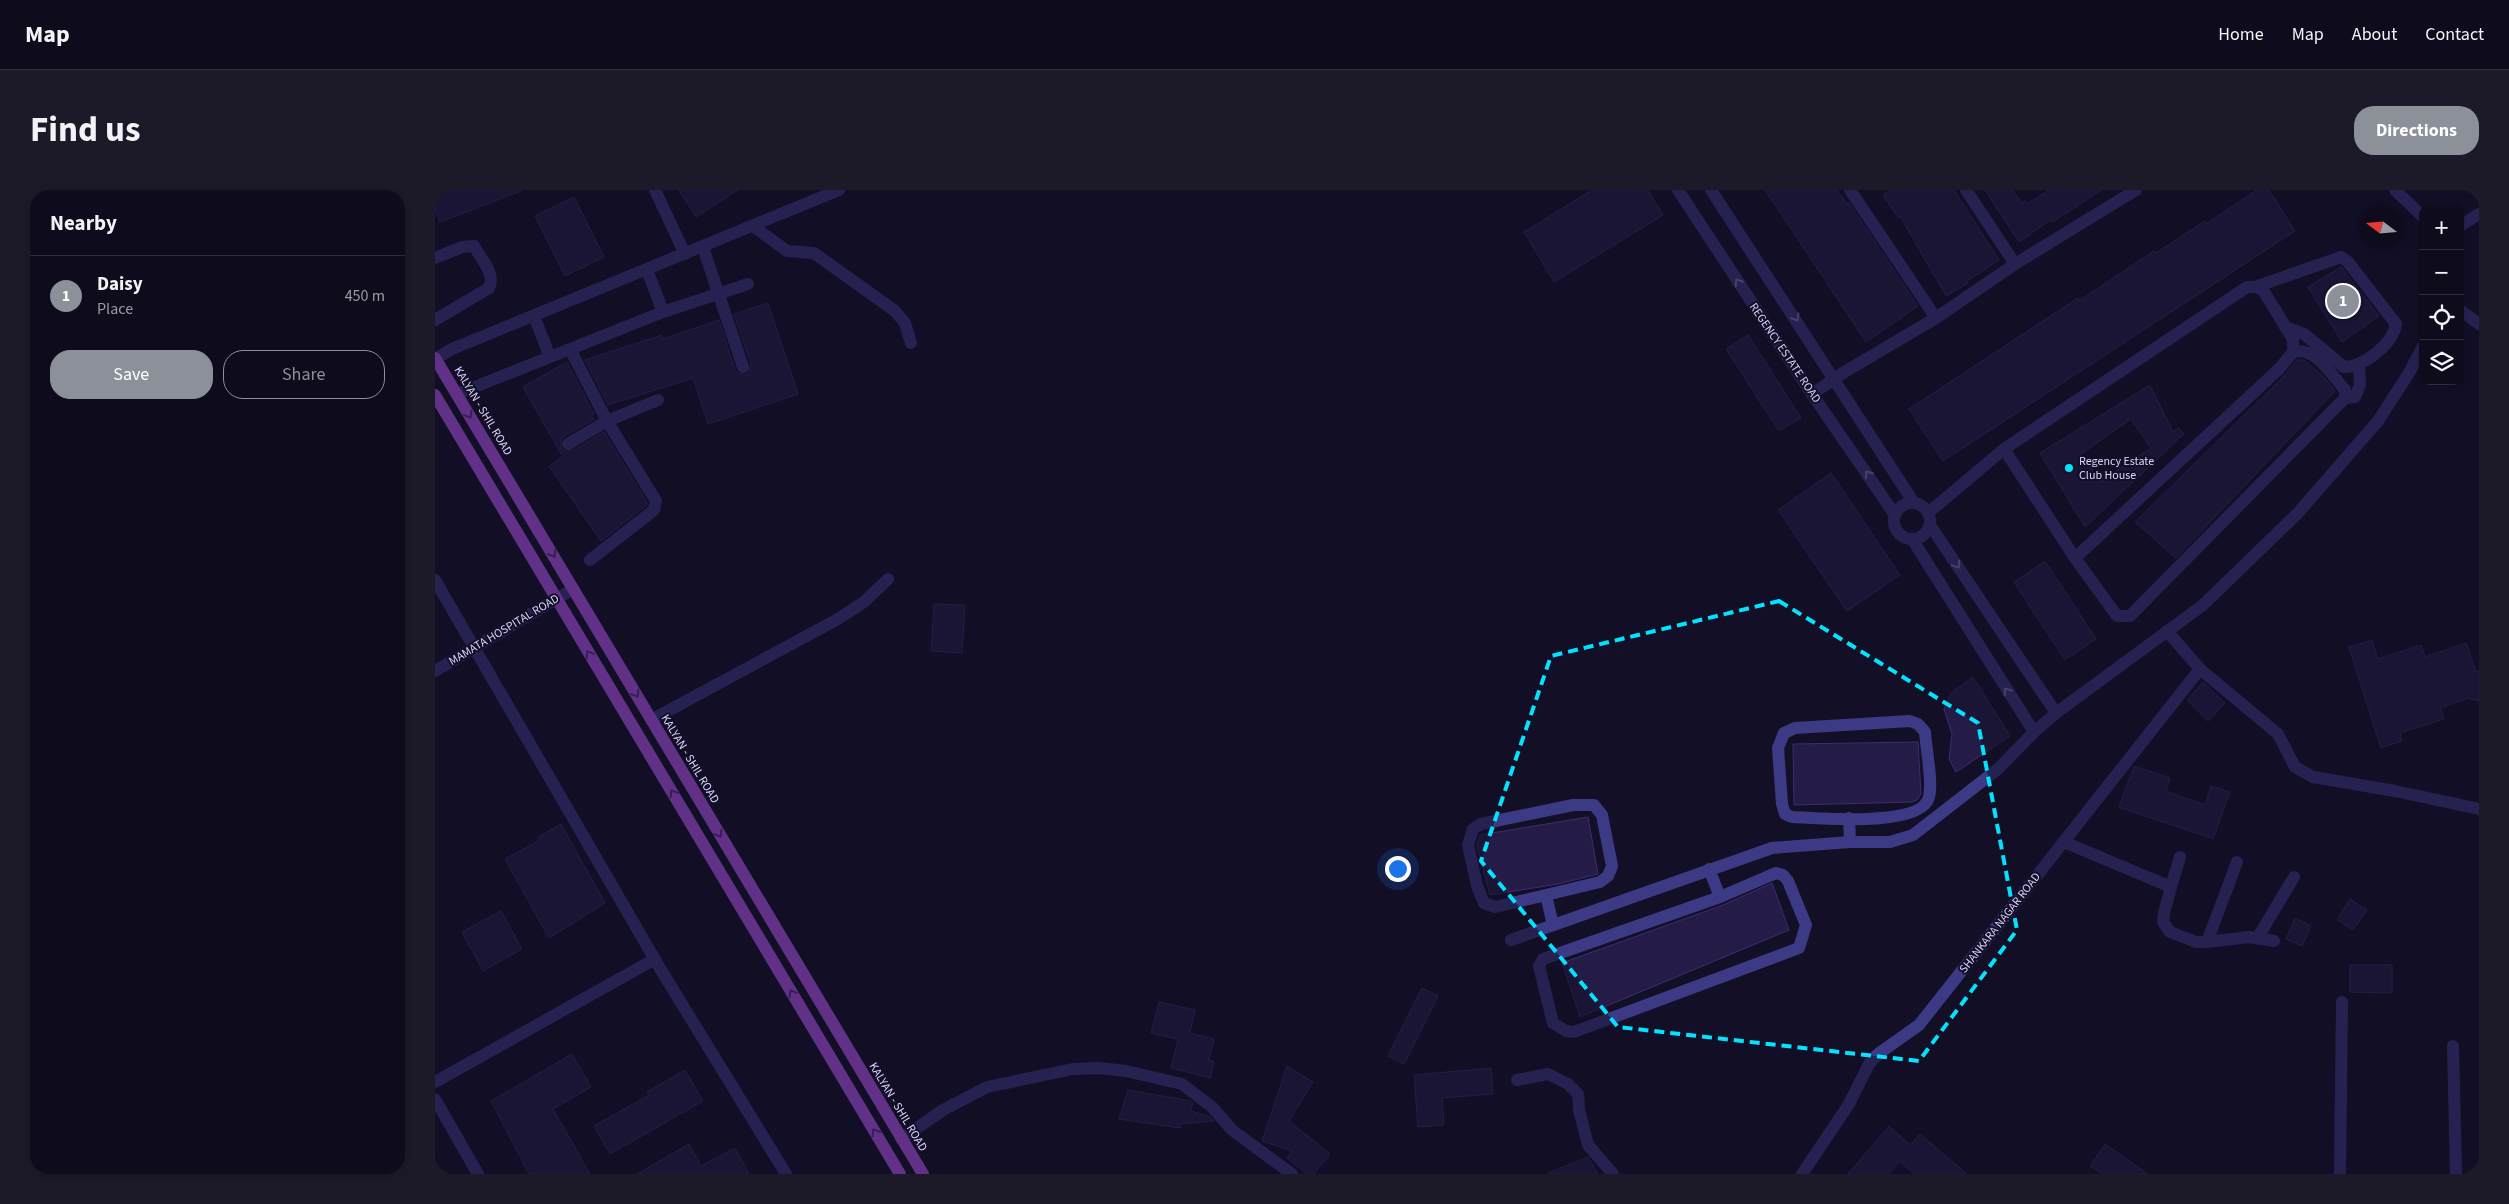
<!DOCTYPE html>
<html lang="en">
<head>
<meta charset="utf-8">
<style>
  :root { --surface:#0e0b1c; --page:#1c1929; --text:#f1f3f6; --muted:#9b9ba3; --line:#2e2b3b; --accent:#8c9099 }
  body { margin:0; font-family:"Source Sans 3",sans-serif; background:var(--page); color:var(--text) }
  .controls { position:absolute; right:15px; top:15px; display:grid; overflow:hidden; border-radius:10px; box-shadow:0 2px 8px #0003 }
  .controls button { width:45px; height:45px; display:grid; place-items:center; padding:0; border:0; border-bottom:1px solid var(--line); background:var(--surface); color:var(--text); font:25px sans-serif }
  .compass { position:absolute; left:1924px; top:15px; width:45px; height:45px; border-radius:50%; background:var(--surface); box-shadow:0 2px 8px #0003; rotate:286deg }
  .you { position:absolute; left:962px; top:678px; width:18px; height:18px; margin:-12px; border:4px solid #fff; border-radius:50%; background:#1a73e8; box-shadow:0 0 0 8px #1a73e833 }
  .badge { display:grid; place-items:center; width:32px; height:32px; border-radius:50%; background:var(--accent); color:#fff; font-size:16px; font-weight:700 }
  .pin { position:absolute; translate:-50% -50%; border:2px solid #fff; box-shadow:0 1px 5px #0006 }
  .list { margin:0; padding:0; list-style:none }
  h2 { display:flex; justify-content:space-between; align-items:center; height:65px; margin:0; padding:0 20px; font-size:21px }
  h2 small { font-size:16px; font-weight:400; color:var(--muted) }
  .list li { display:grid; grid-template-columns:32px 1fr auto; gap:15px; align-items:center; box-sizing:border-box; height:80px; padding:0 20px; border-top:1px solid var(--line) }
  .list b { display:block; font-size:19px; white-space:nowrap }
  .list p { margin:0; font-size:16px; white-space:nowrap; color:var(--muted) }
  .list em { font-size:16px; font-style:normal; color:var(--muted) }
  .actions { display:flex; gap:10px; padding:15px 20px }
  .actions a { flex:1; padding:11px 0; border:1px solid var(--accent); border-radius:20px; text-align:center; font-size:18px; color:var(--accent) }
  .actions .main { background:var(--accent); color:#fff }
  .icon { flex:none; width:28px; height:28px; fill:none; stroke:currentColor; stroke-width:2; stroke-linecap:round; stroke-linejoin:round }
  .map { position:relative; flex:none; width:2044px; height:984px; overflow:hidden; border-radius:20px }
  header { display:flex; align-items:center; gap:30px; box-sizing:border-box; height:70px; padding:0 25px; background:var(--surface); border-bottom:1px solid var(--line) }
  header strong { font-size:24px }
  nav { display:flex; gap:28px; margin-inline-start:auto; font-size:18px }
  .intro { display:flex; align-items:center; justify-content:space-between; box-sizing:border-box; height:120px; padding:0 30px }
  h1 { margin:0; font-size:35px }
  .button { padding:12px 22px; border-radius:20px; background:var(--accent); color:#fff; font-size:18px; font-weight:700 }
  main { display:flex; gap:30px; padding:0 30px }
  aside { flex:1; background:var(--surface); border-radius:20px; box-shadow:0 2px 8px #0003 }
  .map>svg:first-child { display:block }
  .building { fill:#241b47; stroke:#3b2d73; fill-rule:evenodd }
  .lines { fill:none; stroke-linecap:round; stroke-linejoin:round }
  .minor { stroke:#3d3a85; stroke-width:12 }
  .major { stroke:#c25bff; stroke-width:12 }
  .oneway { stroke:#837fbc }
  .oneway2 { stroke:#623188 }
  .marked { fill:none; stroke:#00e5ff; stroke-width:4; stroke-dasharray:10 6; stroke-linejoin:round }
  .poi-dot { fill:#00e5ff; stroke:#130f26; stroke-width:2 }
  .labels { text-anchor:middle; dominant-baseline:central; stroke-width:4; stroke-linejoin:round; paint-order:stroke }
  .street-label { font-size:12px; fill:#d9d4ff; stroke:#130f26 }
  .poi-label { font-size:12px; fill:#d9d4ff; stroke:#130f26; text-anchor:start }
</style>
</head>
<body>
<header>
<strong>Map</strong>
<nav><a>Home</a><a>Map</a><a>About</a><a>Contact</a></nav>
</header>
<div class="intro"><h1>Find us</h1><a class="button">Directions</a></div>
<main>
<aside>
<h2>Nearby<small></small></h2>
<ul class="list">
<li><span class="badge">1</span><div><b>Daisy</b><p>Place</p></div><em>450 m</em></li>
</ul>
<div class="actions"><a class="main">Save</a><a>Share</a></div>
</aside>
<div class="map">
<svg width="2044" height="984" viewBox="0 0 2044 984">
  <rect width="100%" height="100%" fill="#130f26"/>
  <g class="building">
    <polygon points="0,0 86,0 86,1 5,32 0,20"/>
    <polygon points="244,0 303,0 261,27"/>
    <polygon points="1157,0 1213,0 1228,25 1119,92 1089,42"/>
    <polygon points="1330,0 1402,0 1412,14 1414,13 1483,116 1431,152"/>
    <polygon points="1456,0 1519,0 1564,70 1532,91 1533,93 1511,106 1465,26 1463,28 1448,5"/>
    <polygon points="1550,0 1578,0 1586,13 1590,11 1592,14 1614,0 1667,0 1617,32 1615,30 1584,52"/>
    <polygon points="1822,0 1834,0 1860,41 1508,271 1474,219 1643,108 1644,111 1719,61 1721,63 1770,31 1772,33"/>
    <polygon points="139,7 169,67 130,86 100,26"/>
    <polygon points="1906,77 1944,126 1907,152 1873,97"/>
    <polygon points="333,113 363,204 273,234 258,188 173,215 150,170 227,145 228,149 284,130 300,180 303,183 310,185 314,182 316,174 299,124"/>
    <polygon points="1313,145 1366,228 1344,241 1291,159"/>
    <polygon points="1862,170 1869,170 1889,187 1900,201 1741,368 1700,332 1850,185"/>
    <polygon points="132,172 159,224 157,225 159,229 128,247 126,250 126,258 129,261 137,261 169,242 212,312 212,315 166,351 114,276 128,267 88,197"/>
    <path d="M1715,195L1738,242L1744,238L1749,244L1650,337L1605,263ZM1696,229L1716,258L1665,292L1646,264Z"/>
    <polygon points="1396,283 1465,385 1412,421 1343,320"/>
    <polygon points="1610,371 1661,449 1630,470 1579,392"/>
    <polygon points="499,414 530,415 527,463 496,461"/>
    <polygon points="1937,450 1943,469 1986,455 1990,467 2031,453 2041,481 2044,482 2044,511 2033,508 2005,518 2009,529 1965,543 1967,551 1946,558 1914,457"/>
    <polygon points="1538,487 1575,546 1521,582 1514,569 1517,544 1509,519 1516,503"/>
    <polygon points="1768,492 1790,513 1773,531 1752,510"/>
    <polygon points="1483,552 1486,604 1482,610 1477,612 1359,615 1358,554"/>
    <polygon points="1699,576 1735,588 1731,601 1770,615 1776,596 1795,602 1778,649 1684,617"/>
    <polygon points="1153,627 1163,684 1123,694 1055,705 1042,656 1045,645"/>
    <polygon points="126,634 170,713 114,748 70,669 105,650 103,647"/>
    <polygon points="1337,693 1354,740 1145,827 1127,773 1288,715"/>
    <polygon points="1915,709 1932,720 1918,740 1902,730"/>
    <polygon points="66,721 87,759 48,781 27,742"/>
    <polygon points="1860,728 1876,736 1867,756 1851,749"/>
    <polygon points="1915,775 1957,775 1957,803 1915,802"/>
    <polygon points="987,798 1003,806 969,874 953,866"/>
    <polygon points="724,812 760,820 755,843 779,849 774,870 779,872 775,888 736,878 743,849 716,843"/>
    <polygon points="137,864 156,897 118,919 155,984 94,984 56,911"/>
    <polygon points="852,876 878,892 854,931 895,964 879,984 872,984 852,968 857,961 827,951"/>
    <polygon points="1056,878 1058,904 1007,908 1009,935 983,937 979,885"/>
    <polygon points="250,880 268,911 175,964 159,936 214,905 212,902"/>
    <polygon points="693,900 756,911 758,913 756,921 775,927 779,931 746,934 745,938 684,929"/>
    <polygon points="1454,936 1475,955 1485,944 1532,984 1479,984 1465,971 1454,984 1413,984"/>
    <polygon points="254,954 266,976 300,958 314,984 202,984"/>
    <polygon points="1670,954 1713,984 1667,984 1655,976"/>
    <polygon points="1153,967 1163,984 1113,984 1113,983"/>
  </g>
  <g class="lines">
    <g class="minor">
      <polyline points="220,0 250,64"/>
      <polyline points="1243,0 1377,204 1460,325"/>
      <polyline points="1276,0 1479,313"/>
      <polyline points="1415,0 1501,128"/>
      <polyline points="1531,0 1580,74"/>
      <polyline points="1960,0 1988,27"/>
      <polyline points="318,36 352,61 379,63 460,121 470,133 476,153"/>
      <polyline points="2025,36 2044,24"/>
      <polyline points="268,57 308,177"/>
      <path d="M0,68L27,57L39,56C46,69 61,84 54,98L0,130"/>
      <polyline points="212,80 228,122"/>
      <polyline points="2025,120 2044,134"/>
      <polyline points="99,126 115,167"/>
      <polyline points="135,159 172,231 221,311 219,320 155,370"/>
      <polyline points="0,169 17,159 404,0"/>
      <polyline points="22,204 228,122 313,94"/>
      <polyline points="1377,204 1411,181 1501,128 1580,74 1701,0"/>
      <polyline points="1910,208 1920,207 1925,195 1924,175"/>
      <polyline points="133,254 172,231 223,210"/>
      <path d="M1569,259L1640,368L1682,426H1695L1910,208V200C1896,184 1880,156 1858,162"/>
      <circle cx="1477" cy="331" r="18"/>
      <path d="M1493,323L1569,259L1812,97H1820L1906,67L1913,72L1961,134C1958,154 1929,177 1909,177L1869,144L1850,137"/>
      <polyline points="1495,335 1621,523"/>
      <polyline points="1477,349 1599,542"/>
      <polyline points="1640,368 1844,179 1858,162 1858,149 1828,100 1820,97"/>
      <polyline points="0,390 226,780 351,984"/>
      <polyline points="1732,441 1765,479 1843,544 1860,577 1878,587 1960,601 2044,619"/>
      <polyline points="0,481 138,399"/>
      <polyline points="216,530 403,429 429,412 453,389"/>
      <path d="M1475,531L1483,534L1490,542C1491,558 1498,593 1494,607C1487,638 1382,628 1357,627L1350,624L1347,614L1343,558L1349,543L1360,538Z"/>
      <polyline points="1414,628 1415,652"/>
      <polyline points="1629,652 1736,697 1729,723 1728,732 1735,742 1761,752 1772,752 1814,747 1839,751"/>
      <polyline points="1274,679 1285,707 1341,683 1348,685 1353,691 1371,735 1364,758 1139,842 1131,841 1118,833 1104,776 1108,769 1285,707"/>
      <polyline points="1736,697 1745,667"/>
      <polyline points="1111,705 1165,692 1173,686 1177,676 1167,625 1159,615 1138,615 1046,634 1038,639 1033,655 1042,696 1049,713 1060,717 1111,705 1118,735"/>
      <polyline points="1823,747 1859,687"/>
      <polyline points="1076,750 1337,658 1415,652 1455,652 1478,645 1563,579 1599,542 1621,523 1768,415 1863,323 1943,231 1974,183 1988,156"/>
      <polyline points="1772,752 1802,672"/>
      <polyline points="2018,856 2021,984"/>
      <polyline points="1082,890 1113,884 1133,894 1143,904 1144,920 1153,955 1178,984"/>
      <polyline points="0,892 220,769"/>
      <polyline points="0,909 43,984"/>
      <polyline points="466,949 508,920 552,897 638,879 663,878 691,881 747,894 777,917 797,940 857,984"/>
      <polyline points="1367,984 1414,914 1434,874 1443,864 1484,835 1765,479"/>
      <polyline points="1905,984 1907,812"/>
    </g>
    <g class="major">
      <polyline points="0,168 488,984"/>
      <polyline points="0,205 465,984"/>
    </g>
  </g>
  <defs><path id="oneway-chevron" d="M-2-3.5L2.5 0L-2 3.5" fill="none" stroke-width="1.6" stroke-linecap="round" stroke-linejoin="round" transform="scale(1.25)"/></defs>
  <g class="oneway">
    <use href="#oneway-chevron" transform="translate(1303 92) rotate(-123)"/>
    <use href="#oneway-chevron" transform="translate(1361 128) rotate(57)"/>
    <use href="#oneway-chevron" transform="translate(1433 284) rotate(-125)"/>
    <use href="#oneway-chevron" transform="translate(1522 375) rotate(56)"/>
    <use href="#oneway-chevron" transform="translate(1572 501) rotate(-123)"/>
  </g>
  <g class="oneway2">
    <use href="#oneway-chevron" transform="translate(34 225) rotate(59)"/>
    <use href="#oneway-chevron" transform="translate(118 364) rotate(59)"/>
    <use href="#oneway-chevron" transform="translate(154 464) rotate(-121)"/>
    <use href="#oneway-chevron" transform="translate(201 504) rotate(59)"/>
    <use href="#oneway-chevron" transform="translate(238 603) rotate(-121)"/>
    <use href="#oneway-chevron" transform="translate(284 644) rotate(59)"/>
    <use href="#oneway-chevron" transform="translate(357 803) rotate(-121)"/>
    <use href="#oneway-chevron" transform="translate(440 942) rotate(-121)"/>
  </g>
  <path d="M0 0H2044V984H0ZM1344,411L1543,533L1582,740L1484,871L1183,837L1046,671L1116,466Z" fill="#130f26" fill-opacity=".55" fill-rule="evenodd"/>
  <path class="marked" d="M1344,411L1543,533L1582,740L1484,871L1183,837L1046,671L1116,466Z"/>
  <circle class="poi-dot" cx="1634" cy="278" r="5"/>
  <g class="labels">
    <g class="street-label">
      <text transform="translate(1350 163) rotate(56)">REGENCY ESTATE ROAD</text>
      <text transform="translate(48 221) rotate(59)">KALYAN - SHIL ROAD</text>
      <text transform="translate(69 440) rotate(-31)">MAMATA HOSPITAL ROAD</text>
      <text transform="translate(255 569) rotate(59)">KALYAN - SHIL ROAD</text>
      <text transform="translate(1565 733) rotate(-52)">SHANKARA NAGAR ROAD</text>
      <text transform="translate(463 917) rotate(59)">KALYAN - SHIL ROAD</text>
    </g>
    <g class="poi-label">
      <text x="1644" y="271">Regency Estate<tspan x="1644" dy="14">Club House</tspan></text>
    </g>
  </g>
</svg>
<div class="controls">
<button>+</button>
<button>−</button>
<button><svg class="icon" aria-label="locate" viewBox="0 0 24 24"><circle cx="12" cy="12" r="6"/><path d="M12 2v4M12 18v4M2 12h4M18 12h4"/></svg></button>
<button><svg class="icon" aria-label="layers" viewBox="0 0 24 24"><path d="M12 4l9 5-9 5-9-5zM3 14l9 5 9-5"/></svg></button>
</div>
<svg class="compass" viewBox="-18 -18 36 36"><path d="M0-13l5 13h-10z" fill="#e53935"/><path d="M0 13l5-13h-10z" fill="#9b9ba3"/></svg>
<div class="you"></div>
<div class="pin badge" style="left:1908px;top:111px">1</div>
</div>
</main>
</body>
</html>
